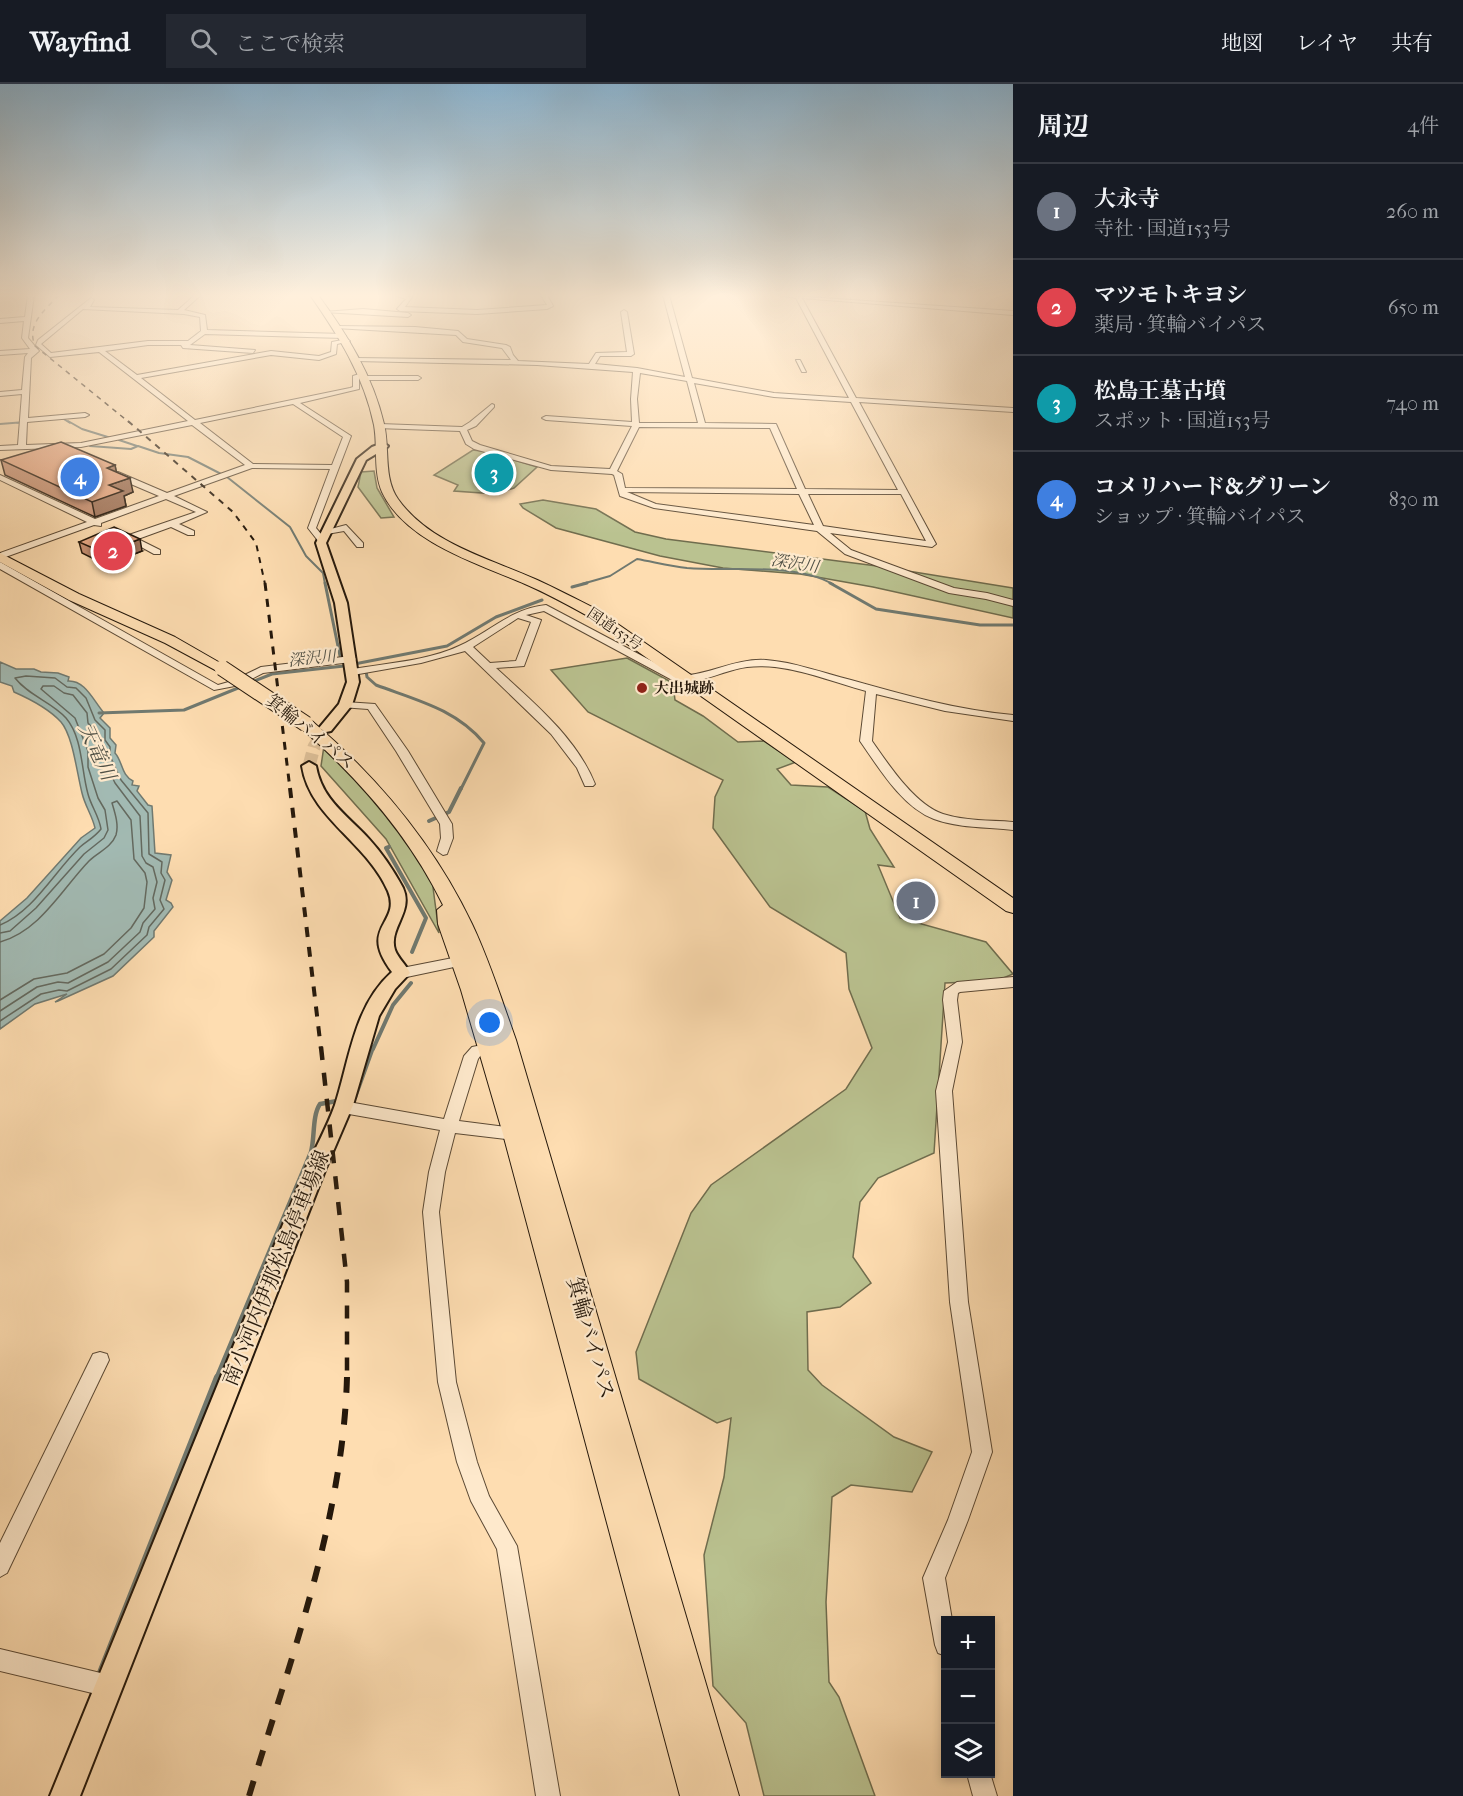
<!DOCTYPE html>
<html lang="ja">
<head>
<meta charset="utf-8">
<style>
  :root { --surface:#171b24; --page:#242831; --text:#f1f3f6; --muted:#9ea1a6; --line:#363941; --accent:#d93025 }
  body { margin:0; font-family:"IM FELL French Canon","Noto Serif JP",serif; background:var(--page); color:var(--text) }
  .controls { position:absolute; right:18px; bottom:18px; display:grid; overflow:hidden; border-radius:0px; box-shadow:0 3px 9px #0003 }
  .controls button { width:54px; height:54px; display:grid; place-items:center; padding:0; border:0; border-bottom:2px solid var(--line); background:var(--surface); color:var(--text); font:30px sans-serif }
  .you { position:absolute; left:490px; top:939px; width:21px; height:21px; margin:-15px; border:4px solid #fff; border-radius:50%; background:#1a73e8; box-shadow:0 0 0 9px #1a73e833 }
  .badge { display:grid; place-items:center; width:39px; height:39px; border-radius:50%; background:var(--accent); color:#fff; font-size:20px; font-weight:700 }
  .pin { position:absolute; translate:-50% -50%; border:3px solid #fff; box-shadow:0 2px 6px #0006 }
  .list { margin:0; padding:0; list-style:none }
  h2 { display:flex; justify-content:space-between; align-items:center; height:78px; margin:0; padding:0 24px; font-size:26px }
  h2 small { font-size:20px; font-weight:400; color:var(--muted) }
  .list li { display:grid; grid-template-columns:39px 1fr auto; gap:18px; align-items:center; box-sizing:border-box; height:96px; padding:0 24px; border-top:2px solid var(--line) }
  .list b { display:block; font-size:22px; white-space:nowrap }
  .list p { margin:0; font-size:20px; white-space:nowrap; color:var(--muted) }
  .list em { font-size:20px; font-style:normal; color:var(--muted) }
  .icon { flex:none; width:33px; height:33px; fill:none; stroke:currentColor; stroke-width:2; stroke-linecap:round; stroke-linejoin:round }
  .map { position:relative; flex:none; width:1013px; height:1712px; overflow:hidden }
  header { display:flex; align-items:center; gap:36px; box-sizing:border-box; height:84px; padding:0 30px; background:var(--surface); border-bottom:2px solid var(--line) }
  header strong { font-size:28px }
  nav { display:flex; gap:33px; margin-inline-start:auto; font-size:21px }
  .search { width:420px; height:54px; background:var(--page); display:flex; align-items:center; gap:15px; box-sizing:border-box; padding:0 21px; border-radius:0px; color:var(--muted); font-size:22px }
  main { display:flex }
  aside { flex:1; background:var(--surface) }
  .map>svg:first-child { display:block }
  .green { fill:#bac290; stroke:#706d4e; stroke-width:1.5 }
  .water { fill:#a2bab3; stroke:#707970; stroke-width:1.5 }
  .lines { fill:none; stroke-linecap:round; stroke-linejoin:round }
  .shore { stroke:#64695f; stroke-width:1.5 }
  .stream-far5 { stroke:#707970; stroke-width:1.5 }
  .stream-far4 { stroke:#707970; stroke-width:2 }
  .stream-far3 { stroke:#707970; stroke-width:3 }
  .stream-far2 { stroke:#707970; stroke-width:4 }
  .stream-far1 { stroke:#707970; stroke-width:4.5 }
  .stream { stroke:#707970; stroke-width:6 }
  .major-tunnel { stroke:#ddbf98; stroke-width:13; stroke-dasharray:13 6; stroke-linecap:butt }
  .minor-casing { stroke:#5b4934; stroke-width:2 }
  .major-casing { stroke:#25180b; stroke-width:4 }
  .highway-casing { stroke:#25180b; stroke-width:2 }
  .minor { fill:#fee9cc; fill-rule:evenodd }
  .major { fill:#feddb1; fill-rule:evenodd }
  .highway { fill:#feddb1; fill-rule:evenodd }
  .rail-far5 { stroke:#25180b; stroke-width:1.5; stroke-dasharray:5 5; stroke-linecap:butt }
  .rail-far4 { stroke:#25180b; stroke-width:2; stroke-dasharray:6 6; stroke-linecap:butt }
  .rail-far3 { stroke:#25180b; stroke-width:3; stroke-dasharray:8 8; stroke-linecap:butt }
  .rail-far2 { stroke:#25180b; stroke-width:4; stroke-dasharray:10 10; stroke-linecap:butt }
  .rail-far1 { stroke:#25180b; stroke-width:4.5; stroke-dasharray:13 13; stroke-linecap:butt }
  .rail { stroke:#25180b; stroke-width:6; stroke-dasharray:16 16; stroke-linecap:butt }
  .highway-bridge-casing { stroke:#25180b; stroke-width:17; stroke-linecap:butt }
  .highway-bridge { stroke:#feddb1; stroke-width:15 }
  .wall { fill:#c79072; stroke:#25180b; stroke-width:1.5 }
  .shaded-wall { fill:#a2765c; stroke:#25180b; stroke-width:1.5 }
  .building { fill:#e7a884; stroke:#25180b; stroke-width:1.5 }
  .poi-dot { fill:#8f2418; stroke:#fee9cc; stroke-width:2 }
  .labels { text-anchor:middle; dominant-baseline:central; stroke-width:4.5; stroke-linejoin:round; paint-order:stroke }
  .far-street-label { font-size:15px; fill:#25180b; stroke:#fee9cc }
  .far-poi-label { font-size:15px; font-weight:bold; fill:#25180b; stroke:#fee9cc; text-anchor:start }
  .far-water-label { font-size:16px; font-style:italic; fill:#515146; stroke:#fee9cc }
  .street-label { font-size:18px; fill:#25180b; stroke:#fee9cc }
  .water-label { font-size:20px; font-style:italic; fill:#515146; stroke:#fee9cc }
  .near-street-label { font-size:21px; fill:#25180b; stroke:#fee9cc }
</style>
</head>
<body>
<header>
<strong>Wayfind</strong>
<div class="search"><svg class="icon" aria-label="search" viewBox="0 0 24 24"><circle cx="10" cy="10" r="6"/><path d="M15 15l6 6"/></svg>ここで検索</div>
<nav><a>地図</a><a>レイヤ</a><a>共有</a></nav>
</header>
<main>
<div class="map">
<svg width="1013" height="1712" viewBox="0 0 1013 1712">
  <rect width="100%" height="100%" fill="#feddb1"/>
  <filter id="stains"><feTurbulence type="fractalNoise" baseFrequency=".00333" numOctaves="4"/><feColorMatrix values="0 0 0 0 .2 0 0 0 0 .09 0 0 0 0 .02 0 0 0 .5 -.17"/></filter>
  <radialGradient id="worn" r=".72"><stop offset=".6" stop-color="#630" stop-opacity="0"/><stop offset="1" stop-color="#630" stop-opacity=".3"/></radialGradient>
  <g class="green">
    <polygon points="473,366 488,368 537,383 514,404 496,410 454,407 458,401 434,391"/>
    <polygon points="374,387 377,404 394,433 381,434 358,403 361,388"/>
    <polygon points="543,416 596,425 635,448 666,455 877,482 1013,504 1013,534 873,503 800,490 723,484 660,472 556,444 523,424 520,420"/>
    <polygon points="627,574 673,599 675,616 703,632 738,658 764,657 796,678 777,685 791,701 828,703 865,727 870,745 894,783 878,781 900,834 986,858 1013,890 996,897 945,899 934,1069 878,1094 860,1118 853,1173 871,1199 840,1223 807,1228 808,1286 822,1301 894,1353 932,1368 912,1408 851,1401 832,1413 826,1518 829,1598 839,1613 875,1712 764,1712 746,1639 713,1602 704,1471 724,1393 731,1334 717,1339 639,1295 636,1268 691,1129 711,1101 846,1005 872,964 849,905 846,869 770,823 713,744 715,713 723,696 588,628 551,586"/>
    <polygon points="324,662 401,745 432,796 439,849 386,755 321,682"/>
  </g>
  <path class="water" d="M0,578L16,585H34L41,588L58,589L69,593L68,597C85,596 93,616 104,629L100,634L110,644V654L116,661L115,669C123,678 121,691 133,697L132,701L139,702L137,707L148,721L152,722L155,769L171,771L167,788L172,796L166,816L171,819L173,823L154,847V853L113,892L58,917L55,918L67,910L35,920L0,945V837L27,814L81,754L95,744C92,731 85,722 82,709C77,690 73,652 61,638C49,625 30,615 14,608L12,602L0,598Z"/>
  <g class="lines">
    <g class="shore">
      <path d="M0,841C34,827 54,788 80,763C87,757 95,753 101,745C99,732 91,722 88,710C81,686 83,654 66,634C52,618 29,612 15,594L26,592L55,594L67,603L76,604L86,614L95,636L105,646V656L110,663V672L121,696L148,729L149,770L162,778L161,789L165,796L160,816L164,825L149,843L147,851L111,885L67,907L59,906L41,910L0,937"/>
      <polyline points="0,849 10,847 36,824 84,770 104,754 108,746 105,726 98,714 88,683 88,667 75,634 41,605 43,602 54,602 64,609 73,611 87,629 88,639 97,649 103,674 115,699 140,732 142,772 146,779 153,783 157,798 153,814 155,825 143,839 140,848 108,878 68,899 58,898 37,903 0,927"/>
      <path d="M0,858C40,847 62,805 89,777C98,768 111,764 116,751C119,741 115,729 112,719L117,717L131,736L134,775L145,789L147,798L144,824L131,844L104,870L67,889L34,895L0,916"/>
    </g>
    <g class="stream-far5">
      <polyline points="62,334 70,339"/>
      <polyline points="17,339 25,338"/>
    </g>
    <g class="stream-far4">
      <polyline points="68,337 82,345 111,354"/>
      <polyline points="0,340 25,338"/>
      <polyline points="119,356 137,362"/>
      <polyline points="90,362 131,365 138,362 159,369 188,373 227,393 290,443 306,472 323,489 325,500"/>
      <path d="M582,500L610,492L637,475C654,478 670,482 687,484C731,488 794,478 833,500"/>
    </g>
    <g class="stream-far3">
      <polyline points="325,499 340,572"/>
      <polyline points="830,499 876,525 980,541 1013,541"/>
      <polyline points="572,503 587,499"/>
      <path d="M366,587L367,593L376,601C416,616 456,625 484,659L461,705"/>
      <polyline points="252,598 272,590 344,582 447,562 496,533 542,516"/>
      <polyline points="99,629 184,626 243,602"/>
    </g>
    <g class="stream-far2">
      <polyline points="429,737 449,728 461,704"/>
      <polyline points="389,763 386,764 426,834 412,868"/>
      <polyline points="373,965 393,921 411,899"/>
    </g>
    <g class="stream-far1">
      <polyline points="355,1013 373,963"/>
      <path d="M216,1295L311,1068C315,1053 312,1032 320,1020L337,1017"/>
    </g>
    <polyline class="stream" points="99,1591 217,1293"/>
    <polyline class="major-tunnel" points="309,682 314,663 326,644"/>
    <g class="minor-casing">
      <g id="minor">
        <path d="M28,211H34L28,254L39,267L31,274L28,334L85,329L89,331L85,333L27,338L26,361L81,359L188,337L99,268L50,273L36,261L38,256L91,214L94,216L90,223L178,226L195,211H201L184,226L205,231L207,246L343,250L346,252L343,254L205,250L190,261L255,266L253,269L183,264L181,261H148L105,267L137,291L271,267L319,272L331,268L332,258L347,255L350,257L337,260L336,270L319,276L271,271L141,294L195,336L350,304L353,303V292L362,289L365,292H418L421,294L418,296H363L359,293V305L300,319L351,352L316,444L326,456L325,458H319L308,444L330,385L252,384L174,412L207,428L179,440L194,447V451H188L171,443L138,455L160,466V470H154L123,453L196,428L166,415L101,439V442L94,441L0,475V469L87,438L0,396V391L95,435L159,412L112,392V388H118L167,409L245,381L192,341L81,363L0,366V362L18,361L22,310L0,312V308L22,306L25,273L28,269L0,271V267L30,265L22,254L24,237L0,239V235L25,233ZM83,225L184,230L200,233L201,247L188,257H148L51,269L41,260ZM293,320L343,353L332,381L253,380L200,339Z"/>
        <polygon points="395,211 412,213 405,223 477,226 547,221 541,211 547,211 553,222 547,225 477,230 400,227 397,225 406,215"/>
        <path d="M663,211H669L692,294L774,309L849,314L796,214L778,211L1013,227V231L802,214L856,314L1013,324V328L859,318L936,460L932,463L830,449L851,466L954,504L987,509L1013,516V522L986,515L949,509L845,470L817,447L654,424L620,412L614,391L612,390L551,386L474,365L466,360L460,347L377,344V340H380L462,343L470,338L492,320L494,321V323L476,342L467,346L472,357L480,361L551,382L610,385L632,342L546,336L542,334L546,332L632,338L631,315L633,288L537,281L356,277L354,274L511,276L502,264L463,258L456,251L335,244L338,242L415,243L458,247L467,255L506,261L510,263L513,271L518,277L589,280L596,269L627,268L621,228L624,226L627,228L634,270L631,272H600L595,280L637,284L685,293ZM640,289L687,297L698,339H639L637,315ZM694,299L774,313L851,318L898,406L805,405L776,340L705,339ZM639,343L770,344L797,405L625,404L622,390L617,387ZM627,408L799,410L814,441L656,420ZM808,410H901L926,457L823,442Z"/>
        <polygon points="363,225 408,229 411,231 408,233 324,228"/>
        <polygon points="796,276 800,276 806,288 802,288"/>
        <polygon points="346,441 363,459 363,463 357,463 344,447 327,450 323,447"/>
        <polygon points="0,478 218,601 232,597 261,583 351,572 356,575 351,578 263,589 240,601 214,606 0,485"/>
        <path d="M546,521L680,592C710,591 735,574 766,576C794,578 823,589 851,596C904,611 957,626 1013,631V637L945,627L876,610L872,657C888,680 915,721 943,730C965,737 990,736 1013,738V746C987,743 958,744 934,735C902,723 879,684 860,657L866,607C829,597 786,578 747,583C723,586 699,602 674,597L544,527L526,531L541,536L524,582L496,584C533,618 576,653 595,700L593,702H585L577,684L551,650L465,567L421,579L353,591L348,588L353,585C387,579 427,577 459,562C490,548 510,525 546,521ZM518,534L531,538L516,577L490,579L473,563Z"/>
        <polygon points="345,618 375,620 408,667 452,740 453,754 447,770 443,771 437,767 441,754 440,740 396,667 368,625 341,623 340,621"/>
        <polygon points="468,871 475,876 473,879 402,894 395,889 402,884"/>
        <polygon points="1013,893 1013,903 960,908 958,909 957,916 962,958 952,1007 968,1218 992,1368 968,1436 945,1494 952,1536 946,1536 946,1572 938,1569 935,1561 923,1494 948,1436 972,1368 950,1218 936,1007 948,958 943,916 944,907 957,898"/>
        <polygon points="477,962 482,963 484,967 478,975 459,1037 514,1044 520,1046 522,1050 520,1054 514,1056 455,1049 445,1088 439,1128 456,1298 477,1378 489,1412 517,1462 560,1712 536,1712 497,1465 471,1417 457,1378 438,1298 423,1128 429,1088 440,1046 343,1029 338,1027 335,1023 338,1019 343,1017 444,1035 464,972 472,963"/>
        <polygon points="100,1268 107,1270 109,1276 7,1489 0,1493 0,1459 93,1270"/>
        <polygon points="0,1565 109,1591 117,1594 120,1602 117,1610 109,1613 0,1587"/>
        <polygon points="967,1690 990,1689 997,1712 973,1712"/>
      </g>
    </g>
    <g class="major-casing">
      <g id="major">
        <polygon points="383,359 388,362 386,364 366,376 326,459 347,519 359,598 352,621 331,647 326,648 319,644 339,620 347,598 335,519 316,459 357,375 372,363"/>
        <path d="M309,678L316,682C322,716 347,731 369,755C382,769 394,787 403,804C414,828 388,844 395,866C398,874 406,881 410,889L395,905L379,932L353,1021L326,1084L80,1712H50L306,1084C316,1063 327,1043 335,1021C350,974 354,922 392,888C357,842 402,840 388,807C367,758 310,734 302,682Z"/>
      </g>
    </g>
    <g class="highway-casing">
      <g id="highway">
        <path d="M310,211H318C347,250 373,292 384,340C390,364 383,393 398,415C429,459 488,474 535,495C555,504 576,515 596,525L1013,814V829L1006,827L586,531C566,520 546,509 525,500C479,480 405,458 382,408C373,387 378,363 374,341C364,292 338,251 310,211Z"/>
        <polygon points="0,469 79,510 175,553 229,584 222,588 217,587 165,559 69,516 0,478"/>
        <path d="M306,635L312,637C378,694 434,760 472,840C490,878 502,917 516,956L739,1712H680L503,1050L461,906L438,840L437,826L443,821C409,751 358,694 300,643L298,640L300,637Z"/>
      </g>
    </g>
    <use href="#minor" class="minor"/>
    <use href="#major" class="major"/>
    <use href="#highway" class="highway"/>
    <path class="rail-far5" d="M59,211C45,226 26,240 35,262L130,339"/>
    <polyline class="rail-far4" points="128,337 233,428 256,459 265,500"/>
    <polyline class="rail-far3" points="265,499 290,705"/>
    <polyline class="rail-far2" points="290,704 321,965"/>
    <polyline class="rail-far1" points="321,963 347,1198 347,1295"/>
    <path class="rail" d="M249,1712C290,1576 343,1437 347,1293"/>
    <g class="highway-bridge-casing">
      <polyline id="highway-bridge" points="222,584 306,640"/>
    </g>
    <use href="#highway-bridge" class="highway-bridge"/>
  </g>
  <g class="wall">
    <polygon points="1,376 115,381 116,388 133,408 124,412 126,422 95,433 5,391"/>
    <polygon points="79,458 142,467 106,481 82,469"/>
  </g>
  <g class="shaded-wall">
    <polygon points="115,381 118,396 107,384"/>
    <polygon points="130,394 133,408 124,412 126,422 95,433 92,418 109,401"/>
    <polygon points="140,455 142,467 106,481 104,469"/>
  </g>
  <g class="building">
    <polygon points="61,358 115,381 107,384 130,394 109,401 123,407 92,418 1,376"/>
    <polygon points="114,443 140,455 104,469 79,458"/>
  </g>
  <linearGradient id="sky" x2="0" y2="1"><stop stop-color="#8cb6d3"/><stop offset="0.47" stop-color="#fff0dc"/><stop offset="1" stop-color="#fff0dc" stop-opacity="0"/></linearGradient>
  <rect width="1013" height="450" fill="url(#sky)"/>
  <circle class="poi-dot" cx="642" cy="604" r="6"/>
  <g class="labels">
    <g class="far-street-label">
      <text transform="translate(615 545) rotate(34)">国道153号</text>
    </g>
    <g class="far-poi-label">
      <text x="654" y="604">大出城跡</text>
    </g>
    <g class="far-water-label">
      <text transform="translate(795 479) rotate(9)">深沢川</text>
      <text transform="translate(312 574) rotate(-6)">深沢川</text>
    </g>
    <g class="street-label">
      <text transform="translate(310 648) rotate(39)">箕輪バイパス</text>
    </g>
    <g class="water-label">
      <text transform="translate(97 668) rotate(65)">天竜川</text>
    </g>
    <g class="near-street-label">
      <text transform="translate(276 1184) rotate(-68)">南小河内伊那松島停車場線</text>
      <text transform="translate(591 1254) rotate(74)">箕輪バイパス</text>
    </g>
  </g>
  <rect width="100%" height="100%" filter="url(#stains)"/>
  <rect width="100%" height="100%" fill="url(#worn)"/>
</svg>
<div class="controls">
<button>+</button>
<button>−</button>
<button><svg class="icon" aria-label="layers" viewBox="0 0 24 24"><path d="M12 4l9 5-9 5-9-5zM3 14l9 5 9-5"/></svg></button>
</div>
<div class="you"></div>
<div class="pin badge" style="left:916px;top:817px;background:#6b7280">1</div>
<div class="pin badge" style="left:113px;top:467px;background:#e0444e">2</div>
<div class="pin badge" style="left:494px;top:389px;background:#0f9aa8">3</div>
<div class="pin badge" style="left:80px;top:393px;background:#3f7fe0">4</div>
</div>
<aside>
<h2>周辺<small>4件</small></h2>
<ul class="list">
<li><span class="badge" style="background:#6b7280">1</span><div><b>大永寺</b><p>寺社 · 国道153号</p></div><em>260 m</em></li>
<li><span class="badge" style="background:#e0444e">2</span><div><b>マツモトキヨシ</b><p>薬局 · 箕輪バイパス</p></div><em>650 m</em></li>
<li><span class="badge" style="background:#0f9aa8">3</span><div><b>松島王墓古墳</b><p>スポット · 国道153号</p></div><em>740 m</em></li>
<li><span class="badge" style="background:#3f7fe0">4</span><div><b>コメリハード&amp;グリーン</b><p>ショップ · 箕輪バイパス</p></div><em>830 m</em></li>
</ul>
</aside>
</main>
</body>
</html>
